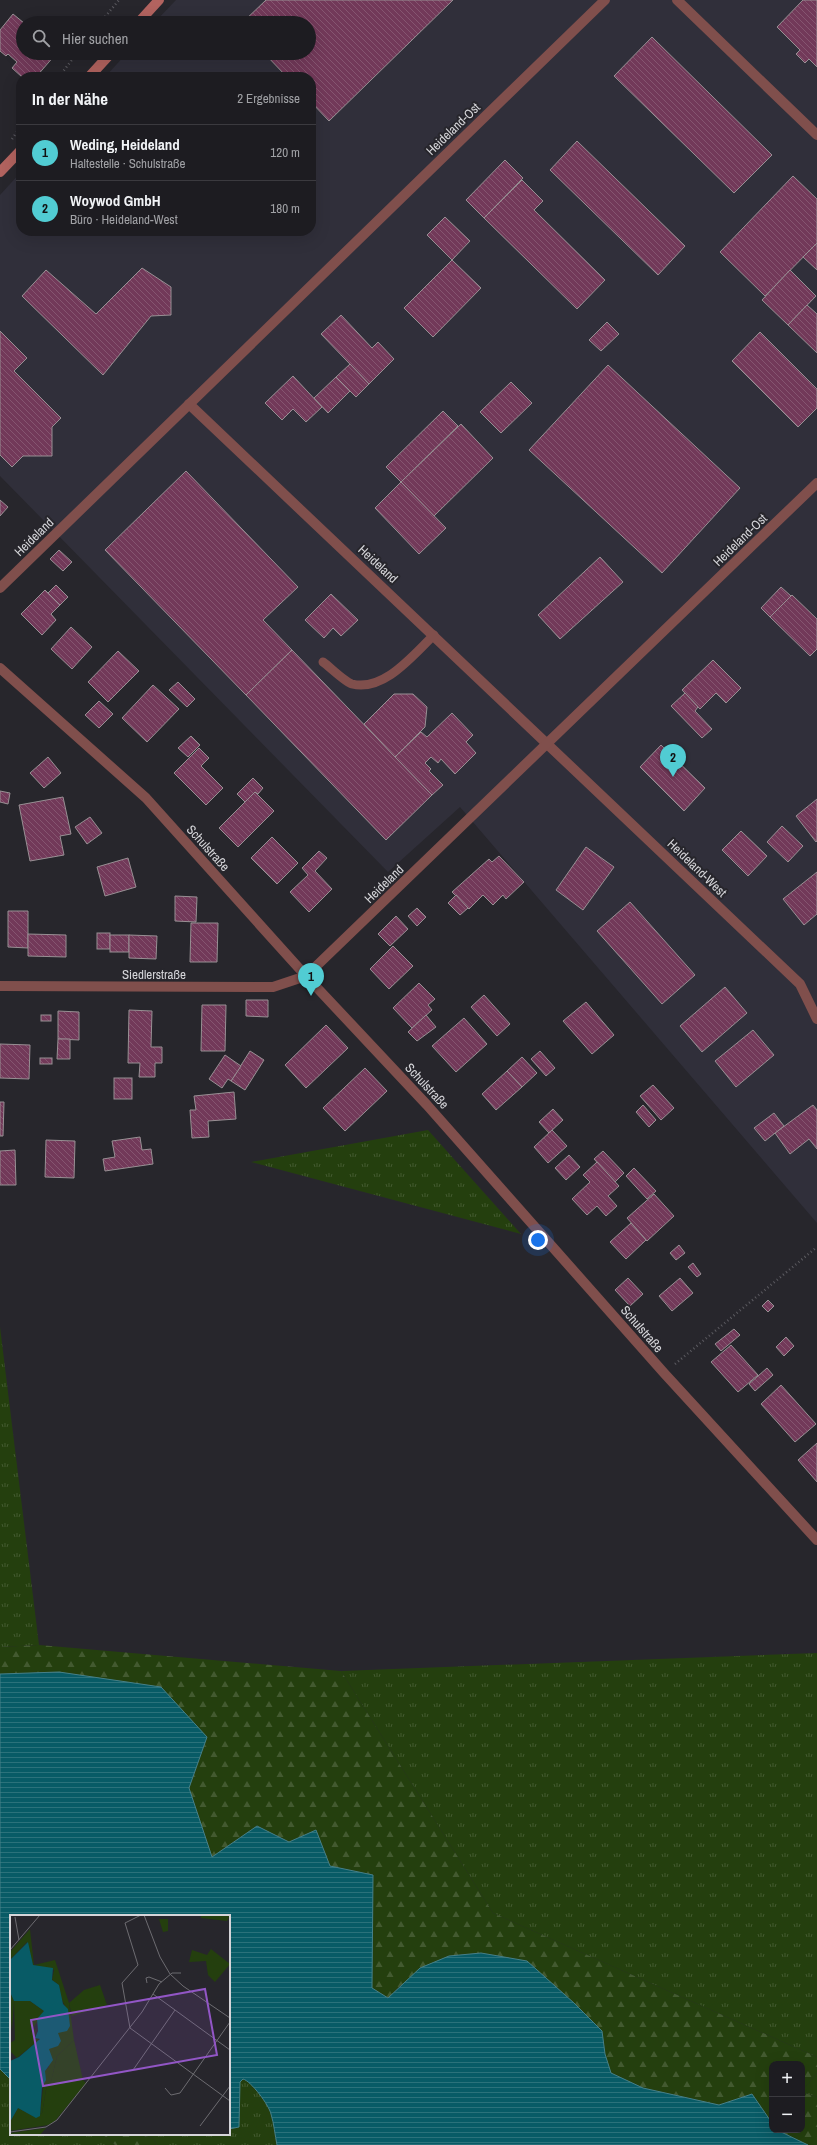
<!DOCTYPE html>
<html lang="de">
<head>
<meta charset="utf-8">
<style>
  :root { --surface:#1d1c21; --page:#25252a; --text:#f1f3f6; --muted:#a0a1a5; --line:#3b3a3f; --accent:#51ccd3 }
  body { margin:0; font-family:"Archivo Narrow",sans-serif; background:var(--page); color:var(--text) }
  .controls { position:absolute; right:12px; bottom:12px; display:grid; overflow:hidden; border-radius:8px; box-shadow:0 4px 16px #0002 }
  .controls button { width:36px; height:36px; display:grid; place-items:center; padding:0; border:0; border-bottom:1px solid var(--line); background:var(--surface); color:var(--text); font:20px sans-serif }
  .you { position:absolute; left:538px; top:1240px; width:14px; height:14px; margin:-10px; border:3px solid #fff; border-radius:50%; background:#1a73e8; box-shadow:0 0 0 6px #1a73e833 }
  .badge { display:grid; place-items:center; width:26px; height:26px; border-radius:50%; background:var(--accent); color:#111; font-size:13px; font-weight:700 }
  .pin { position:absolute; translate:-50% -33px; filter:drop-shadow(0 1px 2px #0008) }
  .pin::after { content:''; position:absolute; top:21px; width:14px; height:12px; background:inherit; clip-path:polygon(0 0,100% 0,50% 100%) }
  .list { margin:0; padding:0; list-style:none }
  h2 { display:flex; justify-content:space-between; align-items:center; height:52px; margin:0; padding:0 16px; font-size:17px }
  h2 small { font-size:13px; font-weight:400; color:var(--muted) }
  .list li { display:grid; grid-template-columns:26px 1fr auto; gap:12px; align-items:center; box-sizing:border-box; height:56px; padding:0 16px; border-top:1px solid var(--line) }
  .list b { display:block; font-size:15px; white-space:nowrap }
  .list p { margin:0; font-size:13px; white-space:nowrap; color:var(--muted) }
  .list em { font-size:13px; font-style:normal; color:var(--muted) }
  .icon { flex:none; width:22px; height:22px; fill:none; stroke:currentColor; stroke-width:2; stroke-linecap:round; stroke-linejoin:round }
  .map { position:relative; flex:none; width:817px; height:2145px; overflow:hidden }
  .search { position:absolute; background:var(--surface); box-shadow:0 4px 16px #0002; left:16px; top:16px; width:300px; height:44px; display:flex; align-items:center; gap:10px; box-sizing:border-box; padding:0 14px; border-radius:22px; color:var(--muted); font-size:15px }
  .panel { position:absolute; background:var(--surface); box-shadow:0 4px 16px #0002; left:16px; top:72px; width:300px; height:164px; border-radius:16px }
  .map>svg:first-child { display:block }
  .built { fill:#302f3a }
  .grass { fill:url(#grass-tufts) }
  .forest { fill:url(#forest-firs) }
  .water { fill:url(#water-rules); stroke:#468088 }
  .building { fill:url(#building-back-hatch); stroke:#989094 }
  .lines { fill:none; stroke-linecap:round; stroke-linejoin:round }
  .path { stroke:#5c5b61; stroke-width:2.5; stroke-dasharray:1 3; stroke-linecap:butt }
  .service { stroke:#804f4c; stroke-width:9 }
  .minor { stroke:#804f4c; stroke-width:10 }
  .secondary { stroke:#b2635f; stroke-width:10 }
  .labels { text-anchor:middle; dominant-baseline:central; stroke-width:4; stroke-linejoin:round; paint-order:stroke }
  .street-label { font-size:13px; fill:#d5d5d9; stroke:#27262c }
  .inset-road { fill:none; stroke:#6d6c71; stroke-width:1 }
  .view { fill:#9256c6; fill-opacity:0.15; stroke:#9256c6; stroke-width:2 }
  .inset-edge { fill:none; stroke:#d5d5d9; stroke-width:2 }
</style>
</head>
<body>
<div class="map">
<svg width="817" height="2145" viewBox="0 0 817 2145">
  <defs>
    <pattern id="grass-tufts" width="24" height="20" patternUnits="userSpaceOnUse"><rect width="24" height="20" fill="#243f0e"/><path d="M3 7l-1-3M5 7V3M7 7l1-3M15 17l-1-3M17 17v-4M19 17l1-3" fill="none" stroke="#435a30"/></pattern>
    <pattern id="forest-firs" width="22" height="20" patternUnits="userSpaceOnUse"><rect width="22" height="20" fill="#243f0e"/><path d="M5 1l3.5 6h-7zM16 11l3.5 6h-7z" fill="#435a30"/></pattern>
    <pattern id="water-rules" width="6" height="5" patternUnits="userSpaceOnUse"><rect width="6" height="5" fill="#085b66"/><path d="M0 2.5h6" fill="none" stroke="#2b727b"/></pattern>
    <pattern id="building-back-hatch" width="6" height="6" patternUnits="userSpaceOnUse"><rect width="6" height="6" fill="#723959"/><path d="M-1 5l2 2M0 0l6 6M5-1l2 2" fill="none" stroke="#855570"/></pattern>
  </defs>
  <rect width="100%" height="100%" fill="#27262c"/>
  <polygon class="built" points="176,0 817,0 817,1223 460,807 388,872 0,476 0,195 21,172 21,231 311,231 311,77 105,77 127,53 309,53 309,23 154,23"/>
  <g class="grass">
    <polygon points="428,1130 521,1234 251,1162"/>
    <polygon points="0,1327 39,1645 0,1647"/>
    <polygon points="817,1653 817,2057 493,1913 341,1671"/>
    <polygon points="0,2069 9,2078 11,2077 11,2134 102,2134 115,2145 0,2145"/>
    <polygon points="817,2073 817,2097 802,2092 802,2091"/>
    <path d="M243,2079C251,2081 269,2105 271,2114C274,2124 275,2135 277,2145H157L153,2138L134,2134H229V2129L239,2127L240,2082Z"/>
  </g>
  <g class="forest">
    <polygon points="39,1645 341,1671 493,1913 817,2057 817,2073 802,2091 802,2064 772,2064 772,2123 752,2094 719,2105 643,2088 610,2073 605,2054 602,2031 574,2003 527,1961 481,1953 449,1956 400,1986 388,1998 372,1988 373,1875 330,1866 316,1830 289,1842 257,1826 212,1857 189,1788 207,1737 59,1672 0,1674 0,1647"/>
    <polygon points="802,2092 817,2097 817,2145 808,2145 777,2130 802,2130"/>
    <polygon points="102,2134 134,2134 153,2138 157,2145 115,2145"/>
  </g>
  <path class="water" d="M59,1672L161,1687L207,1737L189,1788L212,1857L257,1826L289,1842L316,1830L330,1866L373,1875L372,1988L388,1998L420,1968L449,1956L481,1953L527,1961L574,2003L602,2031L605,2054L611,2073L643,2088L719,2105L752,2094L772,2123V2130H777L808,2145H277C275,2135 274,2124 271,2114C269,2105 251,2081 243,2079L240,2082L239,2127L229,2129V1916H11V2077L9,2078L0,2069V1674Z"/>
  <g class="building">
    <polygon points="266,0 453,0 329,121 311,102 311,77 287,77 264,53 309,53 309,23 242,23"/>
    <polygon points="803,0 817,0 817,67 809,59 805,63 796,54 800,50 777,27"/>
    <polygon points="13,14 24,23 23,53 53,53 55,55 36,77 22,77 12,68 17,62 8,54 6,56 0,51 0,30"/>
    <polygon points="652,37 772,155 734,193 614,76"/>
    <polygon points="577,141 685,246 658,275 550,170"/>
    <polygon points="505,160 523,178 484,218 466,200"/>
    <polygon points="793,176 817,199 817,243 765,296 720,252"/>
    <polygon points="522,180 543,201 534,210 605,280 577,309 484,218"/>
    <polygon points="445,217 470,241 452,260 427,235"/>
    <polygon points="817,243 817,270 803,257"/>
    <polygon points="452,260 481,288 433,337 404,308"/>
    <polygon points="142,268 171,287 171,315 151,316 103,375 22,296 46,270 96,314"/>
    <polygon points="790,270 816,296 788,325 762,300"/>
    <polygon points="807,305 817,314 817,353 788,325"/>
    <polygon points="341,315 372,348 378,342 394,359 369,384 321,334"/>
    <polygon points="607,322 619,334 601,351 589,340"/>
    <polygon points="0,331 27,358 14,371 61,418 52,427 52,456 23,456 12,467 0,455"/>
    <polygon points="760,332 817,389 817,408 798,427 732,361"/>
    <polygon points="350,364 369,384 356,397 336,377"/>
    <polygon points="608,365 740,488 662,573 529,450"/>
    <polygon points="293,376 322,407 306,422 293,409 282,420 265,403"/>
    <polygon points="336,377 350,391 328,413 314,398"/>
    <polygon points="511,382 532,403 501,433 480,412"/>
    <polygon points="443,411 458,426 401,482 386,467"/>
    <polygon points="461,424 493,458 434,516 401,482"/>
    <polygon points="186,471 298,587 263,620 292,650 246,695 105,550"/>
    <polygon points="401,482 446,528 419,554 375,508"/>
    <polygon points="0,500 8,507 0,516"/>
    <polygon points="59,550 72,562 63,571 50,559"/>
    <polygon points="600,557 623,582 560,639 538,615"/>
    <polygon points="56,585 68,597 60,605 48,593"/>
    <polygon points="781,587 791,596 770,617 761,608"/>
    <polygon points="45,590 60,605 51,614 56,620 42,635 21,614"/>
    <polygon points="331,594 358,620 341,636 333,628 324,638 305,620"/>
    <polygon points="792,595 817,619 817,649 810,656 770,617"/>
    <polygon points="71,627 92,647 72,669 51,649"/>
    <polygon points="292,650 432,795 386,840 246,695"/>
    <polygon points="118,651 139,671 108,702 88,682"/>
    <polygon points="713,660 741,688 726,703 716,693 700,709 682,690"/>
    <polygon points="178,682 195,699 187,707 169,690"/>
    <polygon points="153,685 179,709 147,742 122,718"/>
    <polygon points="685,693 698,707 695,711 712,729 702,738 671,706"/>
    <polygon points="394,694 413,694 427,707 425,727 395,757 364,724"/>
    <polygon points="99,701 113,714 99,728 85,715"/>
    <polygon points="452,713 473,735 466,742 476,753 455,774 441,759 438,763 431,757 425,763 431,769 429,771 443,785 432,795 395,757 421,732 427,737"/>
    <polygon points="191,736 200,745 188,757 178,748"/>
    <polygon points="661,745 705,788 684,811 640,767"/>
    <polygon points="199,748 209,758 201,766 223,788 206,805 174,773"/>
    <polygon points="48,757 61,773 44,788 30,773"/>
    <polygon points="253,778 263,788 258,794 255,792 245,802 237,794"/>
    <polygon points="0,791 10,793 8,804 0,802"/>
    <polygon points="255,792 274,811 238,847 219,828"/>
    <polygon points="63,797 71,834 60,836 64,855 30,861 19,805"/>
    <polygon points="817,799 817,841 816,842 796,816"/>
    <polygon points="90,817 102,833 87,844 75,827"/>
    <polygon points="782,826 803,846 788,862 767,842"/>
    <polygon points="741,831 767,856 748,876 722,850"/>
    <polygon points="272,837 298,863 277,884 251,858"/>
    <polygon points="586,847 614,867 583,910 556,890"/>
    <polygon points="319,851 327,858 315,871 332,889 309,912 290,892 308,875 302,868"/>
    <polygon points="499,856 524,882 506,899 503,895 493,905 483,895 469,909 452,892 489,859 492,862"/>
    <polygon points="128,858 136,887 105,896 97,867"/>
    <polygon points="817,872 817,914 804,925 783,899"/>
    <polygon points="456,895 468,908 460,915 448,903"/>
    <polygon points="175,896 197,897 196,922 175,921"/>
    <polygon points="630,902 695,975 662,1004 597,931"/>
    <polygon points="417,908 426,917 417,926 408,916"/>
    <polygon points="8,911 28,911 28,948 8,947"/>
    <polygon points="396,916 408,929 390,946 378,934"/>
    <polygon points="191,923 218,923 217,962 190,962"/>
    <rect x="97" y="933" width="13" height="16"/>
    <polygon points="28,934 66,935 66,957 28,956"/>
    <rect x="110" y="935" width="19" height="17"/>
    <polygon points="129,935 157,936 156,959 129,958"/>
    <polygon points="393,946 413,966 389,989 370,969"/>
    <polygon points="419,983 435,999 428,1005 432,1010 412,1028 393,1008"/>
    <polygon points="725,987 747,1013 702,1052 680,1026"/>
    <polygon points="484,995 510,1024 497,1036 471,1007"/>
    <polygon points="246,1000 268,1000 268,1017 246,1016"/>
    <polygon points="586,1002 614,1035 592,1054 563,1021"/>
    <polygon points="202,1005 226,1005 225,1051 201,1051"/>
    <polygon points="129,1010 152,1011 151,1047 162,1047 162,1063 155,1063 155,1077 139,1077 140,1063 128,1063"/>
    <polygon points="58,1011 79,1012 79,1040 58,1039"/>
    <rect x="41" y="1015" width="10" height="6"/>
    <polygon points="426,1015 436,1027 417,1041 408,1032"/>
    <polygon points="464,1018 487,1044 456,1072 432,1046"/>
    <polygon points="326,1025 348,1048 306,1088 285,1065"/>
    <polygon points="753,1030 774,1055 736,1087 715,1061"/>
    <polygon points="58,1039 70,1039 70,1059 57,1059"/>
    <polygon points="0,1044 30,1045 29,1079 0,1078"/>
    <polygon points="250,1051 264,1060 245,1090 231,1081"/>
    <polygon points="540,1051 555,1068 546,1076 531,1059"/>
    <polygon points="225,1055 241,1066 231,1081 228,1079 222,1088 209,1079"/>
    <polygon points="522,1057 537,1073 522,1087 507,1071"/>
    <rect x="40" y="1058" width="12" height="6"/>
    <polygon points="365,1068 387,1091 345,1131 323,1108"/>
    <polygon points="507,1071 522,1087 496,1110 482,1094"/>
    <rect x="114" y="1078" width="18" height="21"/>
    <polygon points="653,1085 674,1108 661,1120 640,1096"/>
    <polygon points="234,1092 236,1119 208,1121 209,1137 192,1138 190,1110 196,1110 194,1096"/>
    <polygon points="0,1102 4,1102 3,1136 0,1136"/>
    <polygon points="643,1105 656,1120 649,1127 636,1112"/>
    <polygon points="813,1105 817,1110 817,1149 809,1139 790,1154 775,1133"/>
    <polygon points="553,1109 563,1120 549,1133 539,1122"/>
    <polygon points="774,1113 784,1126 765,1141 754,1128"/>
    <polygon points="552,1130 567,1146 548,1163 534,1147"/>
    <polygon points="140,1137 142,1150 151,1149 153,1164 105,1171 103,1159 115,1157 112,1141"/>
    <polygon points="46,1140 75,1141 74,1178 45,1177"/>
    <polygon points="15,1150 16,1185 0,1185 0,1151"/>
    <polygon points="603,1151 624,1173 615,1182 594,1159"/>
    <polygon points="569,1155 580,1167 566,1180 555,1168"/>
    <polygon points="597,1162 619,1186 608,1196 617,1206 606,1216 597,1206 587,1215 572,1199 590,1182 583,1175"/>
    <polygon points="634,1168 656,1191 647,1199 626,1176"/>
    <polygon points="654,1194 674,1216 647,1241 627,1218"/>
    <polygon points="631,1223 646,1240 626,1259 610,1242"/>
    <polygon points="679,1245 685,1253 676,1260 670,1253"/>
    <polygon points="693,1263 701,1274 697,1277 688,1267"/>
    <polygon points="628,1278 643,1294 630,1306 615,1290"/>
    <polygon points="680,1278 693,1293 672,1311 659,1296"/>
    <polygon points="768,1300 774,1306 768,1312 762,1306"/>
    <polygon points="734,1329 740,1335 721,1351 715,1344"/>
    <polygon points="786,1337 794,1346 784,1356 776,1347"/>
    <polygon points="731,1345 758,1375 738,1392 711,1362"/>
    <polygon points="767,1368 773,1375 755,1391 749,1384"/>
    <polygon points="781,1385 816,1424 795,1442 761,1404"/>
    <polygon points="817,1443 817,1482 798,1460"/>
  </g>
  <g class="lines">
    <g class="path">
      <polyline points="100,23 119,0"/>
      <polyline points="59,77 77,53"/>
      <polyline points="12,139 21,126"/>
      <polyline points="675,1364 817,1247"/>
    </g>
    <path class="service" d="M323,662C330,667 345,682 352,684C384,692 413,655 434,635"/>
    <g class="minor">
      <polyline points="677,0 817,135"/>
      <polyline points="189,404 800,984 817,1019"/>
      <polyline points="0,588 605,0"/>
      <polyline points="0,668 146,798 306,976 427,1105 664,1373 817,1540"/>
      <polyline points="0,986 273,987 306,976 817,483"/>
    </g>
    <g class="secondary">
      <polyline points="138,23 159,0"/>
      <polyline points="89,77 111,53"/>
      <polyline points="0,172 21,150"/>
    </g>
  </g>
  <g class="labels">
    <g class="street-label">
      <text transform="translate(453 129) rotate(-44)">Heideland-Ost</text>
      <text transform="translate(34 537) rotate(-44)">Heideland</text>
      <text transform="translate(740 540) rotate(-44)">Heideland-Ost</text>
      <text transform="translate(378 564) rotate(43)">Heideland</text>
      <text transform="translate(208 848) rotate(48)">Schulstraße</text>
      <text transform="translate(697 868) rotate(44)">Heideland-West</text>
      <text transform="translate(384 884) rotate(-44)">Heideland</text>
      <text x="154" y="974">Siedlerstraße</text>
      <text transform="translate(427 1086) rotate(47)">Schulstraße</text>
      <text transform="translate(642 1329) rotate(49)">Schulstraße</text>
    </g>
  </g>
  <g transform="translate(10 1915)">
    <rect width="220" height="220" fill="#27262c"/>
    <path d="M191,0H220L217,6L191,3ZM149,4H158V16L153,17ZM201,34L220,49L205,67L198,60L196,46L179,47L182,35L197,40ZM90,70L97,90L62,101L59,88L74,75ZM4,86H20L34,96L20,118L26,113L25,123L29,125L7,143L0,136V128L5,125ZM64,125L73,165L76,168L45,206L38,210L0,216V207L8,193L25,202L32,198L37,169L40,170L47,141ZM36,213L30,220H0V218Z" fill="#243f0e"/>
    <path d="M20,14L24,50L45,45L59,88L64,125L47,141L40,171L37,169L32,198L30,199L35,156L39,152L38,134L48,127L47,118L53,115L55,91L50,81L49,70L42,65L44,55L23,50L17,27L0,45V37ZM0,77L4,86L2,116L0,96Z" fill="#243f0e"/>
    <path d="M18,27L23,50L43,53L42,65L49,70L53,89L58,94L60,111L57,116L48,118L51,126L48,131L39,134L43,145L35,156L36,165L32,172L30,201L26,203L8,193L0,207V146L9,142L30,124L25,123L28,116L27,104L34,96L20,86H4L0,77V45Z" fill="#085b66"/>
    <path class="inset-road" d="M134,0L150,42L160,59L173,71L220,103M5,2L9,25M0,35L30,0M137,68L136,63L139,62L152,67M143,79L220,135M120,113L112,68L128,50L115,8L131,0M120,113L220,186M123,155L165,95M155,173L161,180L170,178L220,107M190,211L220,171M0,217L36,212L47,205L132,97L149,69L162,58H171"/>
    <path class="view" d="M195,74L207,140L33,171L21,105Z"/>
    <rect width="220" height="220" class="inset-edge"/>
  </g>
</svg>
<div class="controls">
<button>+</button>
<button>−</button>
</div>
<div class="you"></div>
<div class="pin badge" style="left:311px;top:996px">1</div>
<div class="pin badge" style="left:673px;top:777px">2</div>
<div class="search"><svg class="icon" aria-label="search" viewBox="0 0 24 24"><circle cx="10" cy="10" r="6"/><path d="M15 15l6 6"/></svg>Hier suchen</div>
<section class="panel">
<h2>In der Nähe<small>2 Ergebnisse</small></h2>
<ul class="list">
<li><span class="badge">1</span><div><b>Weding, Heideland</b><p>Haltestelle · Schulstraße</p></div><em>120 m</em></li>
<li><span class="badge">2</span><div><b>Woywod GmbH</b><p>Büro · Heideland-West</p></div><em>180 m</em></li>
</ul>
</section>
</div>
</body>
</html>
